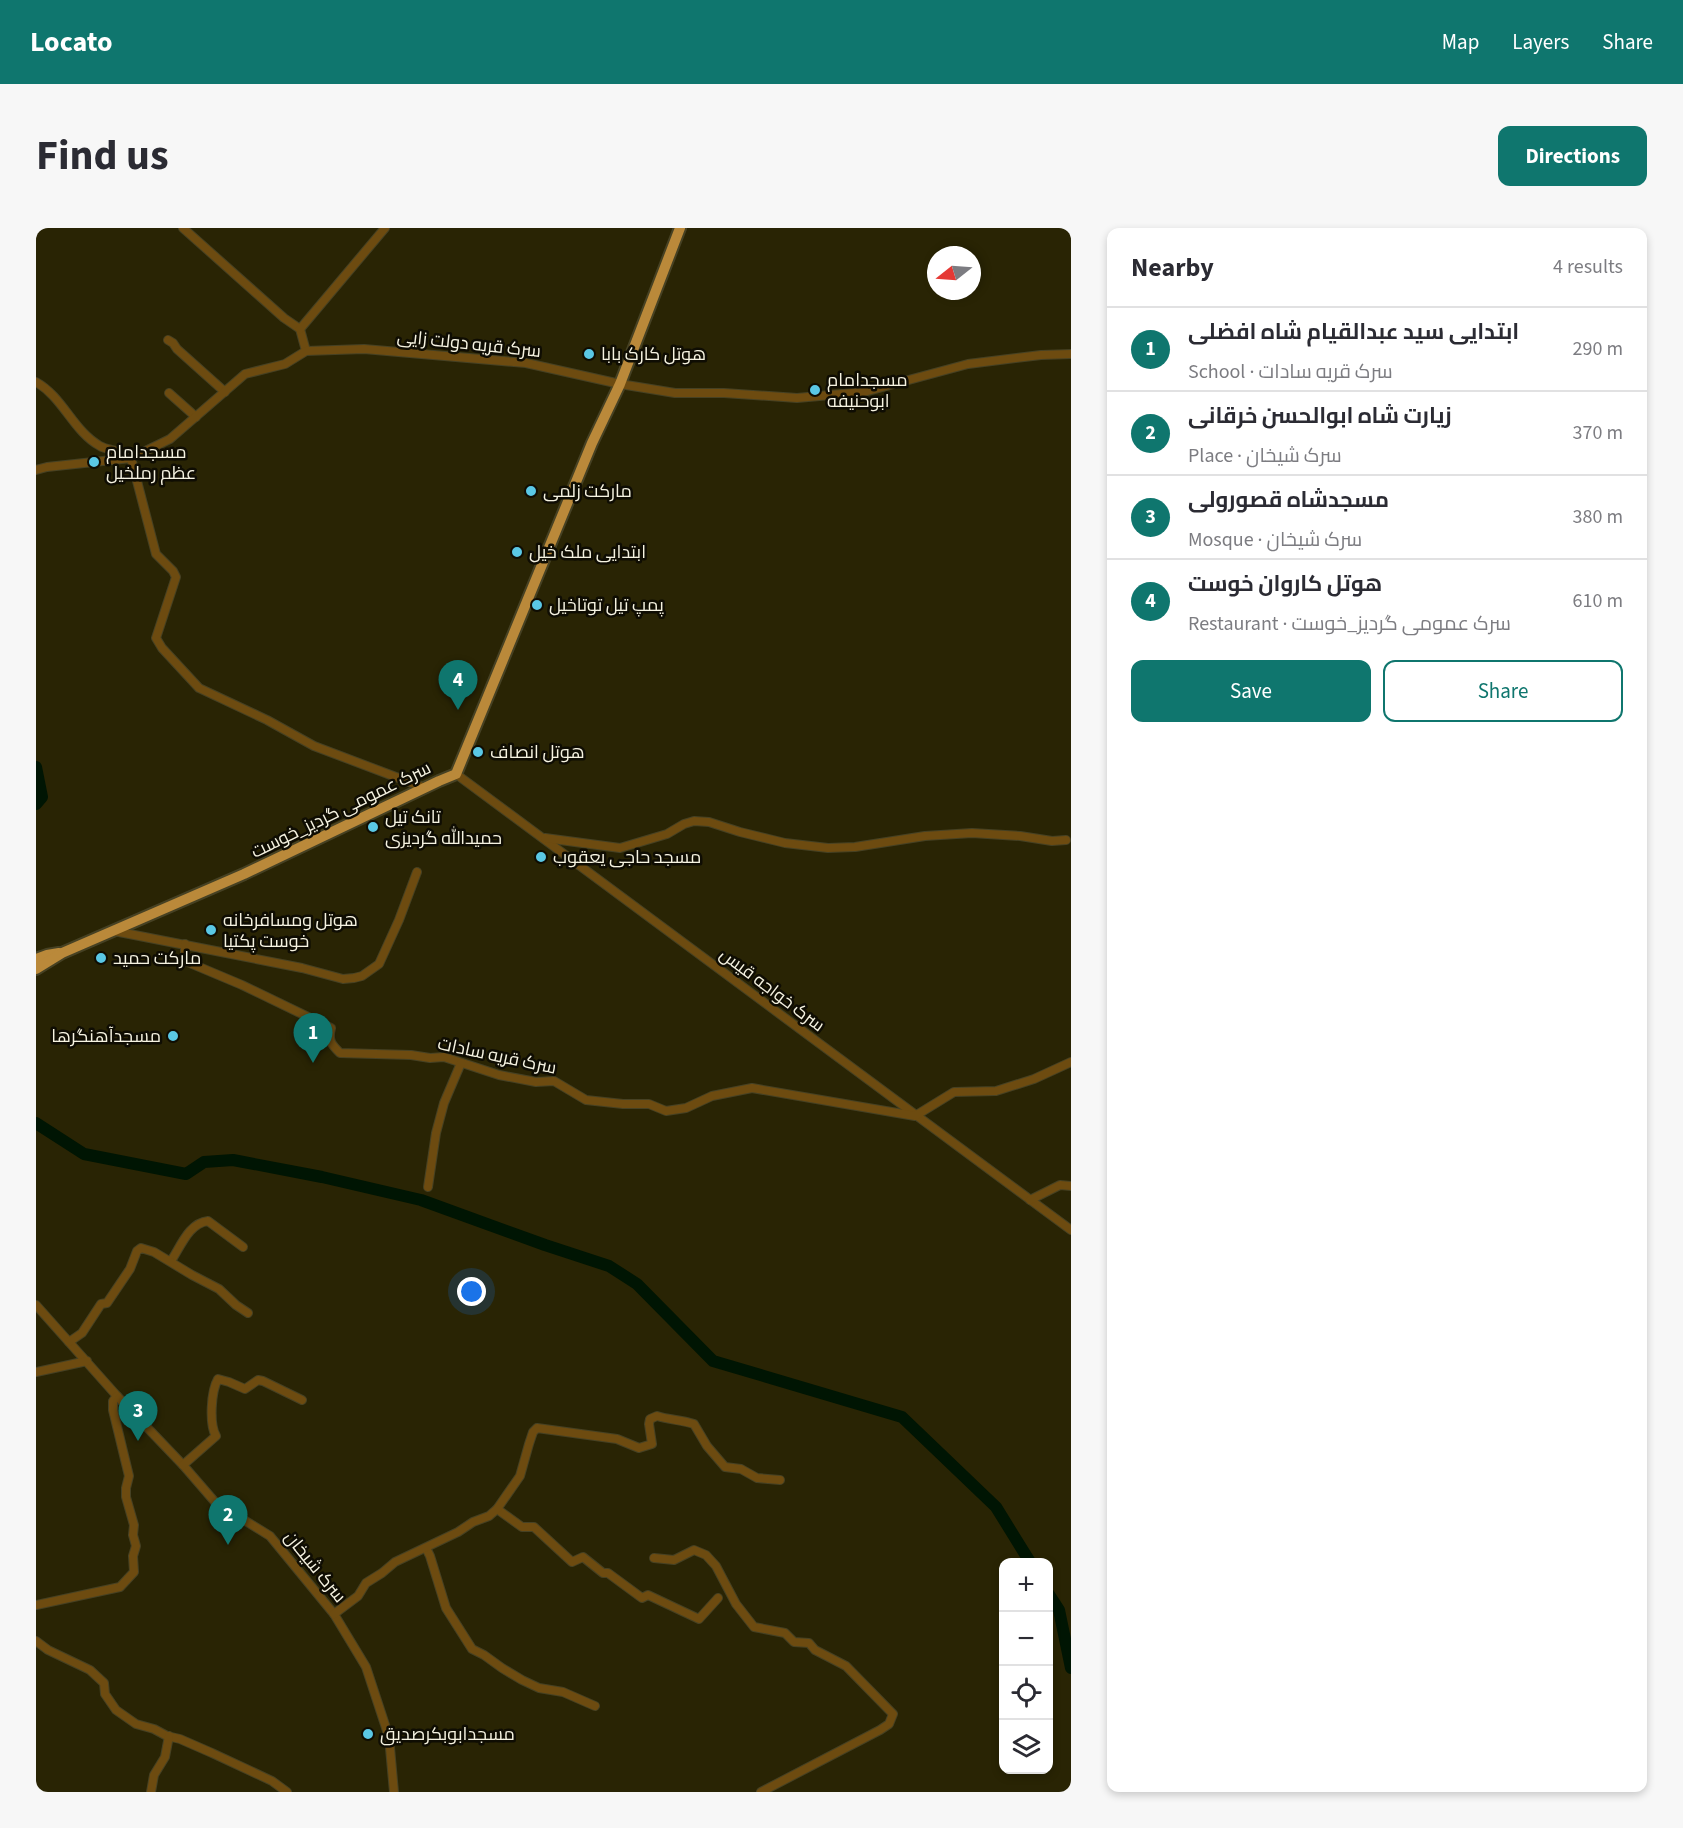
<!DOCTYPE html>
<html lang="en">
<head>
<meta charset="utf-8">
<style>
  :root { --surface:#fff; --page:#f7f7f7; --text:#2b2b33; --muted:#7c7c81; --line:#e1e1e2; --accent:#0f766e }
  body { margin:0; font-family:"Source Sans 3",Cairo,sans-serif; background:var(--page); color:var(--text) }
  .controls { position:absolute; right:18px; bottom:18px; display:grid; overflow:hidden; border-radius:12px; box-shadow:0 3px 9px #0003 }
  .controls button { width:54px; height:54px; display:grid; place-items:center; padding:0; border:0; border-bottom:2px solid var(--line); background:var(--surface); color:var(--text); font:30px sans-serif }
  .compass { position:absolute; left:891px; top:18px; width:54px; height:54px; border-radius:50%; background:var(--surface); box-shadow:0 3px 9px #0003; rotate:253deg }
  .you { position:absolute; left:436px; top:1064px; width:21px; height:21px; margin:-15px; border:4px solid #fff; border-radius:50%; background:#1a73e8; box-shadow:0 0 0 9px #1a73e833 }
  .badge { display:grid; place-items:center; width:39px; height:39px; border-radius:50%; background:var(--accent); color:#fff; font-size:20px; font-weight:700 }
  .pin { position:absolute; translate:-50% -50px; filter:drop-shadow(0 2px 3px #0008) }
  .pin::after { content:''; position:absolute; top:32px; width:21px; height:18px; background:inherit; clip-path:polygon(0 0,100% 0,50% 100%) }
  .list { margin:0; padding:0; list-style:none }
  h2 { display:flex; justify-content:space-between; align-items:center; height:78px; margin:0; padding:0 24px; font-size:26px }
  h2 small { font-size:20px; font-weight:400; color:var(--muted) }
  .list li { display:grid; grid-template-columns:39px 1fr auto; gap:18px; align-items:center; box-sizing:border-box; height:84px; padding:0 24px; border-top:2px solid var(--line) }
  .list b { display:block; font-size:22px; white-space:nowrap }
  .list p { margin:0; font-size:20px; white-space:nowrap; color:var(--muted) }
  .list em { font-size:20px; font-style:normal; color:var(--muted) }
  .actions { display:flex; gap:12px; padding:18px 24px }
  .actions a { flex:1; padding:14px 0; border:2px solid var(--accent); border-radius:12px; text-align:center; font-size:21px; color:var(--accent) }
  .actions .main { background:var(--accent); color:#fff }
  .icon { flex:none; width:33px; height:33px; fill:none; stroke:currentColor; stroke-width:2; stroke-linecap:round; stroke-linejoin:round }
  .map { position:relative; flex:none; width:1035px; height:1564px; overflow:hidden; border-radius:12px }
  header { display:flex; align-items:center; gap:36px; box-sizing:border-box; height:84px; padding:0 30px; background:var(--accent); color:#fff }
  header strong { font-size:28px }
  nav { display:flex; gap:33px; margin-inline-start:auto; font-size:21px }
  .intro { display:flex; align-items:center; justify-content:space-between; box-sizing:border-box; height:144px; padding:0 36px }
  h1 { margin:0; font-size:42px }
  .button { padding:15px 27px; border-radius:12px; background:var(--accent); color:#fff; font-size:21px; font-weight:700 }
  main { display:flex; gap:36px; padding:0 36px }
  aside { flex:1; background:var(--surface); border-radius:12px; box-shadow:0 3px 9px #0003 }
  .map>svg:first-child { display:block }
  .lines { fill:none; stroke-linecap:round; stroke-linejoin:round }
  .river { stroke:#001503; stroke-width:12 }
  .minor-casing { stroke:#464123; stroke-width:10 }
  .highway-casing { stroke:#464123; stroke-width:14 }
  .minor { stroke:#6d4b10; stroke-width:8 }
  .highway { stroke:#ba893a; stroke-width:10 }
  .poi-dot { fill:#5ac8e5; stroke:#0f0d03; stroke-width:2 }
  .labels { text-anchor:middle; dominant-baseline:central; stroke-width:5; stroke-linejoin:round; paint-order:stroke }
  .street-label { font-size:18px; fill:#f6f3e1; stroke:#0f0d03 }
  .poi-label { font-size:18px; fill:#f6f3e1; stroke:#0f0d03; text-anchor:start }
</style>
</head>
<body>
<header>
<strong>Locato</strong>
<nav><a>Map</a><a>Layers</a><a>Share</a></nav>
</header>
<div class="intro"><h1>Find us</h1><a class="button">Directions</a></div>
<main>
<div class="map">
<svg width="1035" height="1564" viewBox="0 0 1035 1564">
  <rect width="100%" height="100%" fill="#292404"/>
  <g class="lines">
    <g class="river">
      <polyline points="0,539 6,569 0,576"/>
      <polyline points="0,895 48,926 150,946 168,934 197,932 286,949 385,972 509,1017 573,1038 601,1056 677,1133 866,1189 960,1279 994,1334"/>
      <polyline points="1012,1365 1023,1382 1035,1440"/>
    </g>
    <g class="minor-casing">
      <g id="minor">
        <polyline points="147,0 248,90 264,101 270,123"/>
        <polyline points="264,101 349,0"/>
        <polyline points="132,112 137,115 141,121 189,164"/>
        <path d="M0,154C27,169 37,203 64,218C69,221 77,222 83,224L85,231"/>
        <polyline points="133,165 160,189"/>
        <polyline points="95,230 120,326 137,343 140,349 120,410 126,420 163,460 231,492 278,518 389,560"/>
        <polyline points="0,242 11,239 95,230 134,211 209,146 249,136 270,123 328,121 490,135 584,156 639,165 688,165 761,170 828,164 932,136 1005,127 1035,126"/>
        <polyline points="420,546 1035,1002"/>
        <polyline points="509,610 584,620 631,606 648,596 658,593 673,594 704,604 749,615 792,620 819,619 889,608 936,605 984,608 1016,613 1030,612"/>
        <polyline points="78,703 266,740 307,751 318,750 326,748 343,736 363,692 381,644"/>
        <path d="M149,716V733L206,757L295,800C292,813 295,816 304,825L375,827L394,830L408,829L463,847L500,854L518,853L550,872L587,876H613L630,883L650,880L676,868L716,860L879,888L918,864L960,863L998,851L1035,834"/>
        <polyline points="392,959 400,905 408,875 425,835"/>
        <polyline points="994,972 1024,957 1035,958"/>
        <path d="M135,1033C145,1018 153,995 172,993L207,1019"/>
        <polyline points="0,1077 81,1168 147,1237 179,1274 234,1308 298,1386 330,1439 353,1509 358,1564"/>
        <polyline points="33,1114 46,1105 65,1076 71,1075 94,1041 101,1023 105,1020 118,1024 156,1047 183,1061 200,1077 212,1085"/>
        <polyline points="0,1144 51,1133"/>
        <path d="M147,1237L180,1208C173,1196 175,1163 182,1151L193,1154L209,1161L222,1152L227,1153L266,1172"/>
        <polyline points="461,1281 486,1299 498,1299 536,1334 547,1329 567,1345 572,1345 606,1370 612,1367 663,1391 682,1370"/>
        <polyline points="390,1320 394,1328 410,1380 436,1421 448,1427 466,1440 486,1452 503,1460 527,1464 559,1478"/>
        <polyline points="618,1330 638,1332 658,1322 670,1327 680,1338 700,1376 718,1399 749,1405 758,1414 773,1415 779,1422 810,1438 857,1486 853,1496 844,1502 725,1564"/>
        <polyline points="0,1377 84,1359 98,1344 97,1328 100,1318 97,1307 98,1297 90,1269 90,1260 93,1248 77,1182 77,1173 81,1168"/>
        <path d="M298,1386L322,1368L330,1355L346,1345L359,1334L422,1304L437,1294L453,1288L461,1281L484,1248L493,1216L497,1204L501,1200L581,1211L603,1220L616,1216L613,1196L614,1191L621,1188C634,1192 646,1192 658,1196L671,1218L689,1239L705,1241L721,1250L744,1252"/>
        <polyline points="0,1413 12,1422 54,1442 68,1455 69,1466 80,1482 100,1496 118,1501 131,1508 144,1511 176,1525 236,1553 251,1564"/>
        <polyline points="115,1564 118,1547 129,1529 133,1508"/>
      </g>
    </g>
    <g class="highway-casing">
      <g id="highway">
        <polyline points="0,731 11,727 23,725"/>
        <polyline points="0,741 26,725 208,646 403,553 420,546 556,215 584,156 644,0"/>
      </g>
    </g>
    <use href="#minor" class="minor"/>
    <use href="#highway" class="highway"/>
  </g>
  <g class="poi-dot">
    <circle cx="553" cy="126" r="6"/>
    <circle cx="779" cy="162" r="6"/>
    <circle cx="58" cy="234" r="6"/>
    <circle cx="495" cy="263" r="6"/>
    <circle cx="481" cy="324" r="6"/>
    <circle cx="501" cy="377" r="6"/>
    <circle cx="442" cy="524" r="6"/>
    <circle cx="337" cy="599" r="6"/>
    <circle cx="505" cy="629" r="6"/>
    <circle cx="175" cy="702" r="6"/>
    <circle cx="65" cy="730" r="6"/>
    <circle cx="137" cy="808" r="6"/>
    <circle cx="332" cy="1506" r="6"/>
  </g>
  <g class="labels">
    <g class="street-label">
      <text transform="translate(433 116) rotate(6)">سرک قریه دولت زایی</text>
      <text transform="translate(305 582) rotate(-26)">سرک عمومی گردیز_خوست</text>
      <text transform="translate(736 762) rotate(37)">سرک خواجه قیس</text>
      <text transform="translate(461 828) rotate(12)">سرک قریه سادات</text>
      <text transform="translate(279 1339) rotate(51)">سرک شیخان</text>
    </g>
    <g class="poi-label">
      <text x="565" y="126">هوتل کارک بابا</text>
      <text x="791" y="152">مسجدامام<tspan x="791" dy="21">ابوحنیفه</tspan></text>
      <text x="70" y="224">مسجدامام<tspan x="70" dy="21">عظم رملخیل</tspan></text>
      <text x="507" y="263">مارکت زلمی</text>
      <text x="493" y="324">ابتدایی ملک خیل</text>
      <text x="513" y="377">پمپ تیل توتاخیل</text>
      <text x="454" y="524">هوتل انصاف</text>
      <text x="349" y="589">تانک تیل<tspan x="349" dy="21">حمیدالله گردیزی</tspan></text>
      <text x="517" y="629">مسجد حاجی یعقوب</text>
      <text x="187" y="692">هوتل ومسافرخانه<tspan x="187" dy="21">خوست پکتیا</tspan></text>
      <text x="77" y="730">مارکت حمید</text>
      <text x="125" y="808" text-anchor="end">مسجدآهنگرها</text>
      <text x="344" y="1506">مسجدابوبکرصدیق</text>
    </g>
  </g>
</svg>
<div class="controls">
<button>+</button>
<button>−</button>
<button><svg class="icon" aria-label="locate" viewBox="0 0 24 24"><circle cx="12" cy="12" r="6"/><path d="M12 2v4M12 18v4M2 12h4M18 12h4"/></svg></button>
<button><svg class="icon" aria-label="layers" viewBox="0 0 24 24"><path d="M12 4l9 5-9 5-9-5zM3 14l9 5 9-5"/></svg></button>
</div>
<svg class="compass" viewBox="-18 -18 36 36"><path d="M0-13l5 13h-10z" fill="#e53935"/><path d="M0 13l5-13h-10z" fill="#7c7c81"/></svg>
<div class="you"></div>
<div class="pin badge" style="left:277px;top:835px">1</div>
<div class="pin badge" style="left:192px;top:1317px">2</div>
<div class="pin badge" style="left:102px;top:1213px">3</div>
<div class="pin badge" style="left:422px;top:482px">4</div>
</div>
<aside>
<h2>Nearby<small>4 results</small></h2>
<ul class="list">
<li><span class="badge">1</span><div><b>ابتدایی سید عبدالقیام شاه افضلی</b><p>School · سرک قریه سادات</p></div><em>290 m</em></li>
<li><span class="badge">2</span><div><b>زیارت شاه ابوالحسن خرقانی</b><p>Place · سرک شیخان</p></div><em>370 m</em></li>
<li><span class="badge">3</span><div><b>مسجدشاه قصورولی</b><p>Mosque · سرک شیخان</p></div><em>380 m</em></li>
<li><span class="badge">4</span><div><b>هوتل کاروان خوست</b><p>Restaurant · سرک عمومی گردیز_خوست</p></div><em>610 m</em></li>
</ul>
<div class="actions"><a class="main">Save</a><a>Share</a></div>
</aside>
</main>
</body>
</html>
